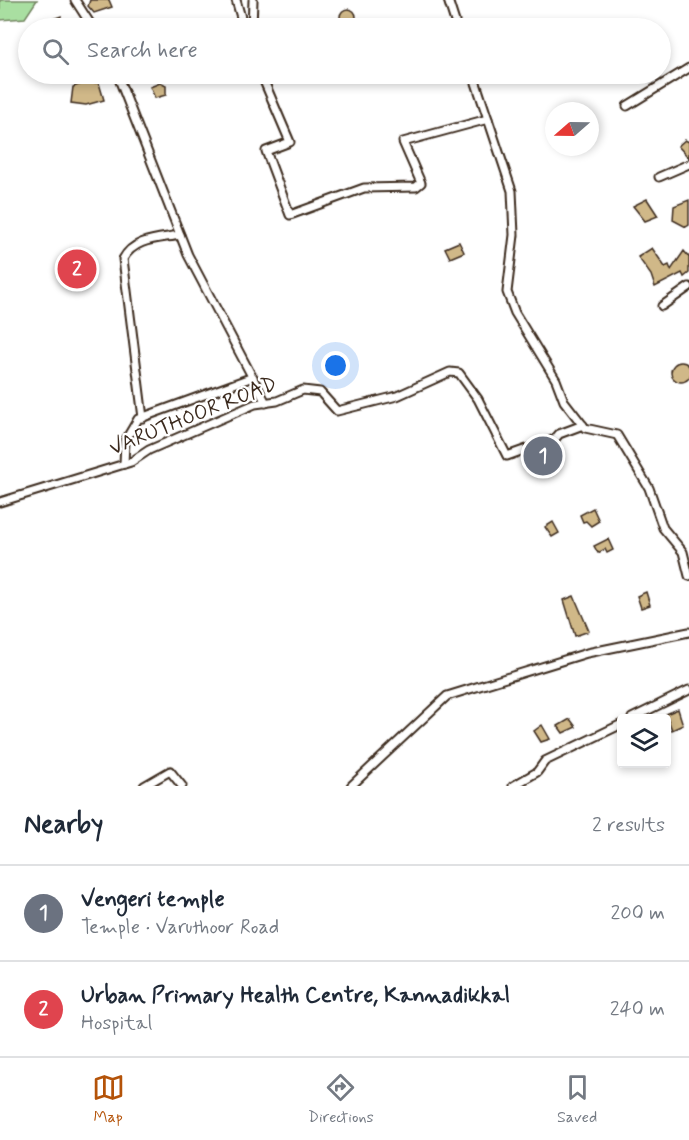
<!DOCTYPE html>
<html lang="en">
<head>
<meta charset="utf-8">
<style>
  :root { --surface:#fff; --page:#f2f2f3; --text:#1f2937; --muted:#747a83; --line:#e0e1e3; --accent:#b45309 }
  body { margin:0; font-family:Mynerve,sans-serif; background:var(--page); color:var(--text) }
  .controls { position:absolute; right:18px; bottom:18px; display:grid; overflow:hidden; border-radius:6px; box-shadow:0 3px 9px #0003 }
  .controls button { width:54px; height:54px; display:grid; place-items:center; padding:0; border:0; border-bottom:2px solid var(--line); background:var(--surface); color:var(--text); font:30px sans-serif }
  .compass { position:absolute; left:545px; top:102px; width:54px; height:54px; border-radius:50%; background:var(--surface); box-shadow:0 3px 9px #0003; rotate:250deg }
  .you { position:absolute; left:336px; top:366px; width:21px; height:21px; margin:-15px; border:4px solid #fff; border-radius:50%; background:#1a73e8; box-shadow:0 0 0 9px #1a73e833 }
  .badge { display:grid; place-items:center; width:39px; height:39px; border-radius:50%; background:var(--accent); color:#fff; font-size:20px; font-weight:700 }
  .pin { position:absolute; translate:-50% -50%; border:3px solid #fff; box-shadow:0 2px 6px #0006 }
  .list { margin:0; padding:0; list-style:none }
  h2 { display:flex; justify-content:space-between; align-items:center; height:78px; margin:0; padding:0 24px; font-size:26px }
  h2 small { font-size:20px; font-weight:400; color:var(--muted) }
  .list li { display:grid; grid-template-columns:39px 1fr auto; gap:18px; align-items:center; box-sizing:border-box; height:96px; padding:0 24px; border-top:2px solid var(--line) }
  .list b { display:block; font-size:22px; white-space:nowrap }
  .list p { margin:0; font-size:20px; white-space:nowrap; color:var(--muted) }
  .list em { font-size:20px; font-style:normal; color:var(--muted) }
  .icon { flex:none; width:33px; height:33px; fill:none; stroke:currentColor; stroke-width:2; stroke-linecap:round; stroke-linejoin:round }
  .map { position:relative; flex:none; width:689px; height:786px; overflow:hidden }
  .search { position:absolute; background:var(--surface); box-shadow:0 3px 9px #0003; left:18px; right:18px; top:18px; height:66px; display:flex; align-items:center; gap:15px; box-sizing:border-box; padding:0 21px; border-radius:33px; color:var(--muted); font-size:22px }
  .sheet { height:270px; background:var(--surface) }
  nav { display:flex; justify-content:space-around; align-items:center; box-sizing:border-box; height:84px; border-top:2px solid var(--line); background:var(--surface); font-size:16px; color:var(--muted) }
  nav a { display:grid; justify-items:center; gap:3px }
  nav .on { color:var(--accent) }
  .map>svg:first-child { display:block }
  .green { fill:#a9dfa1; stroke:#728460; stroke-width:1.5 }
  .building { fill:#d0b888; stroke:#3b2a1e; stroke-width:1.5 }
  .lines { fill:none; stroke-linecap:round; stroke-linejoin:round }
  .minor-casing { stroke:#3b2a1e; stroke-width:11 }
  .minor { stroke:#fff; stroke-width:7 }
  .labels { text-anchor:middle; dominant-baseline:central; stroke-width:4.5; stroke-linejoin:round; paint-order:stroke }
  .street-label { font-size:21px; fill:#3b2a1e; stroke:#fff }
</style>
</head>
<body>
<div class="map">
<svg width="689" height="786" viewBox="0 0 689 786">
  <rect width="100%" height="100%" fill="#fff"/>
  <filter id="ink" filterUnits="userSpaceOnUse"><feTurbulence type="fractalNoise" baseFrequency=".0167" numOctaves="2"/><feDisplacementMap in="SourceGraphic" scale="12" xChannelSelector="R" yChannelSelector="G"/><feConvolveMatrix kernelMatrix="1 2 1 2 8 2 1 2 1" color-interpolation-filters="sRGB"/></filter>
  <g filter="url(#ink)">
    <polygon class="green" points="0,0 37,0 25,18 0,20"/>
    <g class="building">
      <polygon points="90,0 109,0 112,7 94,13 88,6"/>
      <circle cx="348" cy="17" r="8"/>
      <polygon points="61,16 60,26 53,28 47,21"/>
      <polygon points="87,82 99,83 104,100 86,105 71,103 73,87"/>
      <polygon points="160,83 166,86 166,95 155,98 150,87"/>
      <polygon points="685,140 689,142 689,158 678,146"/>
      <polygon points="647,199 658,216 645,221 633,206"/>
      <polygon points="689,200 689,225 686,227 673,220 674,206"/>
      <polygon points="459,242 464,252 450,258 445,248"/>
      <polygon points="652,248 665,267 669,265 671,270 684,251 689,257 689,273 684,277 682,273 655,287 651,275 638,257"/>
      <polygon points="82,263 84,271 72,276 69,268"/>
      <circle cx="681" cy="372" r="10"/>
      <polygon points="593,508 599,521 591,526 586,521 583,522 580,515"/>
      <polygon points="553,522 559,533 552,537 545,527"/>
      <polygon points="608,539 613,550 607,553 605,549 598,553 594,546"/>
      <polygon points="646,592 650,605 641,608 637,596"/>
      <polygon points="574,596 589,631 575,636 564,600"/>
      <polygon points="678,709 683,725 672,730 666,714"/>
      <polygon points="570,719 576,727 563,733 558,726"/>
      <polygon points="542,725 550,739 541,742 534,731"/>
    </g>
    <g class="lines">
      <g class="minor-casing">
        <g id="minor">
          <polyline points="75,0 93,28"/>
          <polyline points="236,0 244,28"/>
          <polyline points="448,0 457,28"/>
          <polyline points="252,28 253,0"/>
          <polyline points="117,74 188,255 266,403"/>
          <polyline points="261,74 290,142 266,151 290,215 364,188 416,187 421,183 403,142 488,119"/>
          <polyline points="473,74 512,191 514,235 507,292 515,313 556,380 564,401 585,428 617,435 649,488 663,528 683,552 689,576"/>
          <polyline points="627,106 689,68"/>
          <polyline points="659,177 689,164"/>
          <polyline points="662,306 689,287"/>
          <path d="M143,418L123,259C134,238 159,239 180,235"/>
          <polyline points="124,464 125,441 138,419 253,377"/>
          <polyline points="0,502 131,462 149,450 255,404 277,401 303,390 320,392 337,411 397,396 450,372 459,373 478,399 507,456 555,439 559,434 583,425"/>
          <polyline points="632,718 689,690"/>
          <polyline points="144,786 170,771 182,786"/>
          <polyline points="351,786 447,696 587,653 689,632"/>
          <polyline points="513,786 537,772 545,761 622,724"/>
        </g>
      </g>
      <use href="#minor" class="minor"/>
    </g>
  </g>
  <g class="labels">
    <g class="street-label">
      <text transform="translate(193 416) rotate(-22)">VARUTHOOR ROAD</text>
    </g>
  </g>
</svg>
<div class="controls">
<button><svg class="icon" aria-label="layers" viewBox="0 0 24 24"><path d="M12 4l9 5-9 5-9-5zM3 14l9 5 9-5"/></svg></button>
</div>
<svg class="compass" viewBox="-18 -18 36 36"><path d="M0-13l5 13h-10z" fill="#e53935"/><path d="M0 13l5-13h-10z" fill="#747a83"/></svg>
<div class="you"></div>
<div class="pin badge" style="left:543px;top:456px;background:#6b7280">1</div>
<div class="pin badge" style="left:77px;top:269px;background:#e0444e">2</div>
<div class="search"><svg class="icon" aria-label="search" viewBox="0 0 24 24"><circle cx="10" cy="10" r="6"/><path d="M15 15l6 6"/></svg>Search here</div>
</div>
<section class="sheet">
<h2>Nearby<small>2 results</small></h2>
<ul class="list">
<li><span class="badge" style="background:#6b7280">1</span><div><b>Vengeri temple</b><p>Temple · Varuthoor Road</p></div><em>200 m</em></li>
<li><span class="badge" style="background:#e0444e">2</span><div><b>Urban Primary Health Centre, Kannadikkal</b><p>Hospital</p></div><em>240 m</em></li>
</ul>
</section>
<nav>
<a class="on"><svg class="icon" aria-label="map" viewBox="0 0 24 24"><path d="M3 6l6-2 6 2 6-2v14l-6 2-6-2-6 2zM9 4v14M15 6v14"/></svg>Map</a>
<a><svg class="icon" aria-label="directions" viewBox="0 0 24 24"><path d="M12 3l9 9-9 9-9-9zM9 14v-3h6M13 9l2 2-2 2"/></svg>Directions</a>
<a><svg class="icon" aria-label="saved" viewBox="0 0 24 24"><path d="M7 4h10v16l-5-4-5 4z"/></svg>Saved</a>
</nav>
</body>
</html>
